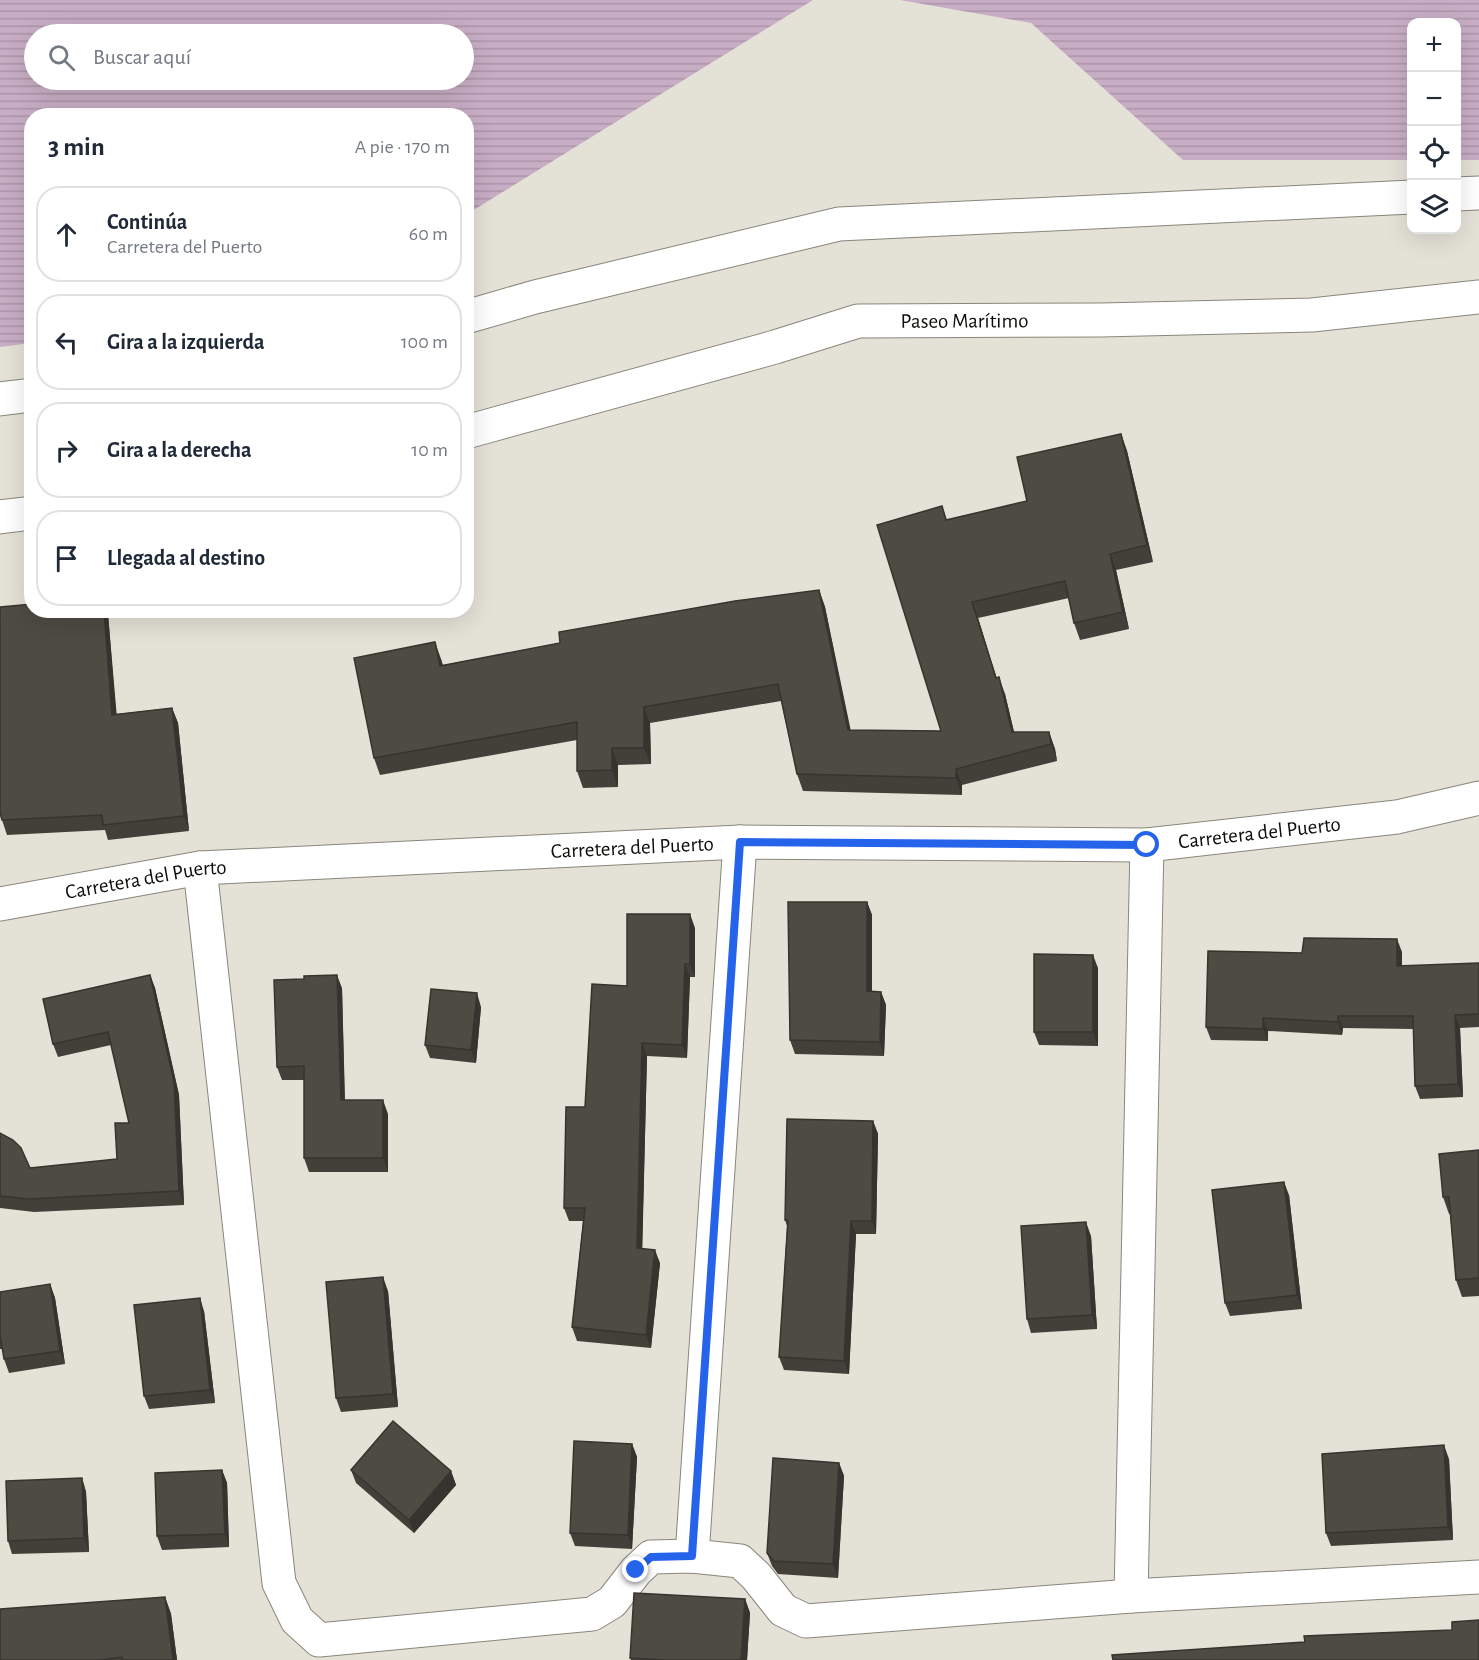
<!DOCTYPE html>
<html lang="es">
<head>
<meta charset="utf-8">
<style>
  :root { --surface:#fff; --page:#f2f2f3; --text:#1f2937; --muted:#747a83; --line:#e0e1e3 }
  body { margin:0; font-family:"Alegreya Sans",sans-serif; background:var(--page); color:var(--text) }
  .controls { position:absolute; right:18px; top:18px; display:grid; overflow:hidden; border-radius:12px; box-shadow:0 6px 24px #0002 }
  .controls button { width:54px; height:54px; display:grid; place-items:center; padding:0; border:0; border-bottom:2px solid var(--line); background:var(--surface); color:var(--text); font:30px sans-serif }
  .stop { position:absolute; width:18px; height:18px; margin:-14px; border:4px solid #2563eb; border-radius:50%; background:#fff }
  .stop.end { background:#2563eb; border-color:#fff; box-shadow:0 2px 6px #0008 }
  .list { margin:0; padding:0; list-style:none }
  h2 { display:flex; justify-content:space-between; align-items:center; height:78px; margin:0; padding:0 24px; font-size:26px }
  h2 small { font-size:20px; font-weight:400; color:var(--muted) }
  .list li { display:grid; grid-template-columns:39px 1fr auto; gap:18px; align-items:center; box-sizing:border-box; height:96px; margin:0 12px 12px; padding:0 12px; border:2px solid var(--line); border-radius:24px }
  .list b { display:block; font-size:22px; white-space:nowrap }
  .list p { margin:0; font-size:20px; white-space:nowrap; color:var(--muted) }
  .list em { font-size:20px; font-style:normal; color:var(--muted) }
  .icon { flex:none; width:33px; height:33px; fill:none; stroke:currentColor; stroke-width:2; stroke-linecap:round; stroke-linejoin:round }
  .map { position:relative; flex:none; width:1479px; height:1660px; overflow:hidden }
  .search { position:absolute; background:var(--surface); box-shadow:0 6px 24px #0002; left:24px; top:24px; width:450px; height:66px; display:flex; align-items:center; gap:15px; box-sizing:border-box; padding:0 21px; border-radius:33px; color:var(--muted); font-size:22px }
  .panel { position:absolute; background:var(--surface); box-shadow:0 6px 24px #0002; left:24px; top:108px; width:450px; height:510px; border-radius:24px }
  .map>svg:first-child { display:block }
  .water { fill:url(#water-rules); fill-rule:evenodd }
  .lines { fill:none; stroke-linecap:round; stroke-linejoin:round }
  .street-casing { stroke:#89867c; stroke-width:35 }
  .secondary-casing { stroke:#89867c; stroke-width:35 }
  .street { stroke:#fff; stroke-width:33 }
  .secondary { stroke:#fff; stroke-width:33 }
  .wall { fill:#43403a }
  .shaded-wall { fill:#37342f }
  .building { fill:#4e4b43; stroke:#37342f; stroke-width:1.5 }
  .route { stroke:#2563eb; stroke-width:8 }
  .labels { text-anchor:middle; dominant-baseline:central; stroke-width:6; stroke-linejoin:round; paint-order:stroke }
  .street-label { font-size:21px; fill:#0e0d09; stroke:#fff }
</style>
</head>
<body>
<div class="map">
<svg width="1479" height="1660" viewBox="0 0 1479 1660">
  <defs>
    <pattern id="water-rules" width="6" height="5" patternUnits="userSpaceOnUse" patternTransform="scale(1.5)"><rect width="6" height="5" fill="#c8aec5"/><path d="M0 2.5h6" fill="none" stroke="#ab94a8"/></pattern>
  </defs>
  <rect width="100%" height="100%" fill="#e4e1d7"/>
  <g class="water">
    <path d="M0,0H813L467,214L466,116H32L31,343L0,347ZM34,34H464V80H34Z"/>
    <polygon points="900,0 1479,0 1479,160 1457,160 1456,22 1412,22 1411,160 1183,160 1031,23"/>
  </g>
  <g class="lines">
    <g class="street-casing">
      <g id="street">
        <polyline points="1456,194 1479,193"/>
        <polyline points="466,317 535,297 839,224 1412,197"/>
        <polyline points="0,399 32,395"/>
        <polyline points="200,868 279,1583 297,1620 319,1640 592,1614 612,1602 636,1571 651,1557 692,1556 740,1561 756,1576 783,1610 806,1621 1131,1596 1479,1577"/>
        <polyline points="692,1556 740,842"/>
        <polyline points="1131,1596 1147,845"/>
      </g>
    </g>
    <g class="secondary-casing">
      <g id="secondary">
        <path id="s1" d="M466,432L775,347L858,321L1101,320L1312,315L1479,297"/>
        <polyline points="0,517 32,513"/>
        <path id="s2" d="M0,904L200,868L740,842L1147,845L1397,817L1479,798"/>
      </g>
    </g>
    <use href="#street" class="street"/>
    <use href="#secondary" class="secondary"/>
  </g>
  <g class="wall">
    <polygon points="1121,434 1127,451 1153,562 1116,570 1129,629 1080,640 1074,623 1069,598 978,618 996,678 1005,694 1014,732 1049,732 1055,749 1057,761 962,785 962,795 803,791 797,774 781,701 650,723 651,764 618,765 618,787 583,788 577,771 577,740 380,775 374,758 441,659 443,665 560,643 819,590 825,607 850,730 941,731 942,506 947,520 1027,501"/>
    <polygon points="32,610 107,610 108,614 116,714 172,708 178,723 189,831 108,840 105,830 7,835 2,820"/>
    <polygon points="867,902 872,915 872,992 881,992 886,1005 884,1056 795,1054 790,1040"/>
    <polygon points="695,928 695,977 690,977 687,1058 647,1056 642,1248 660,1263 651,1348 577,1341 572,1327 583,1221 569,1221 564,1208 585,1107 627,986"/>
    <polygon points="1402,952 1402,966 1479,963 1479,1027 1460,1028 1463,1097 1420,1099 1415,1086 1413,1029 1343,1028 1342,1035 1268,1031 1268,1041 1211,1040 1206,1027 1302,953"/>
    <polygon points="1098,968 1098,1046 1039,1045 1034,1032"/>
    <polygon points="150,975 155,988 179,1095 184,1205 34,1212 0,1208 0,1133 30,1168 117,1159 129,1123 111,1045 58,1057 53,1044"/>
    <polygon points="304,979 342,988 345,1100 388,1114 388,1172 309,1172 304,1158 304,1080 282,1080 277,1067"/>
    <polygon points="481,1007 476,1063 430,1058 425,1045"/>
    <polygon points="873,1121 878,1134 876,1234 856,1234 849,1374 784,1370 779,1357 787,1226 785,1220"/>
    <polygon points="1479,1150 1479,1296 1462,1297 1456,1280 1450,1214 1449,1214 1443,1197"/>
    <polygon points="1289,1195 1302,1309 1230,1316 1225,1303"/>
    <polygon points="1091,1236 1097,1329 1031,1333 1027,1319"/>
    <polygon points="50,1284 55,1298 65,1364 9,1373 4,1359 3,1349 0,1349 0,1292"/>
    <polygon points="388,1291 398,1407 341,1412 336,1398"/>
    <polygon points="204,1311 215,1403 149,1409 144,1396"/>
    <polygon points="632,1444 637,1457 632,1549 575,1546 570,1533"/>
    <polygon points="1449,1459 1453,1540 1331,1546 1326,1533"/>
    <polygon points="839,1463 844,1476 838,1578 778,1574 772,1566 767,1553"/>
    <polygon points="222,1470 227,1483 229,1547 162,1550 157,1536"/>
    <polygon points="351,1470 451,1471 456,1485 414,1533 356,1483"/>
    <polygon points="82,1478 86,1492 89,1552 12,1554 8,1541"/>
    <polygon points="165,1597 171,1614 177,1660 0,1660"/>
    <polygon points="745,1599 750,1613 747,1660 631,1660 630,1658"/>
  </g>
  <g class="shaded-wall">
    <polygon points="1121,434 1127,451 1153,562 1147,545"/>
    <polygon points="1110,554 1116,570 1129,629 1123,612"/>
    <polygon points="819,590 825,607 854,746 848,730"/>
    <polygon points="972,602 978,618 1002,695 996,678"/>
    <polygon points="104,610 107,610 108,614 118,730 112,715"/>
    <polygon points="435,642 441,659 446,682 440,666"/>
    <polygon points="999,677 1005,694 1018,749 1012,732"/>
    <polygon points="644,707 650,723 651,764 644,748"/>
    <polygon points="172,708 178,723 189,831 184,816"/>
    <polygon points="1049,732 1055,749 1057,761 1051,744"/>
    <polygon points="612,748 618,765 618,787 612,770"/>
    <polygon points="956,769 962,785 962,795 956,778"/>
    <polygon points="867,902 872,915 872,1005 867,991"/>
    <polygon points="690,914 695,928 695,977 690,964"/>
    <polygon points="1397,939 1402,952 1402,979 1397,966"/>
    <polygon points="1093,955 1098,968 1098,1046 1093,1032"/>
    <polygon points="685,964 690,977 687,1058 682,1045"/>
    <polygon points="150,975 155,988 179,1095 184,1205 179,1191"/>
    <polygon points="337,975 342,988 345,1114 341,1100"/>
    <polygon points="881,992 886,1005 884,1056 880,1042"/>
    <polygon points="477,993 481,1007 476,1063 471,1050"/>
    <polygon points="1455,1015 1460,1028 1463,1097 1458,1084"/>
    <polygon points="1338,1016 1343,1028 1342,1035 1338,1022"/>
    <polygon points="1263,1018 1268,1031 1268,1041 1263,1029"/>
    <polygon points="642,1043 647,1056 642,1261 637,1248"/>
    <polygon points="383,1100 388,1114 388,1172 383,1158"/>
    <polygon points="873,1121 878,1134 876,1234 872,1221"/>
    <polygon points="1284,1182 1289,1195 1302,1309 1297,1295"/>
    <polygon points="851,1221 856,1234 849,1374 844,1361"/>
    <polygon points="1086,1222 1091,1236 1097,1329 1092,1315"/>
    <polygon points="655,1250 660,1263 651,1348 646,1335"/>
    <polygon points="383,1277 388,1291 398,1407 393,1394"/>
    <polygon points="50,1284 55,1298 65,1364 60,1351"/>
    <polygon points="200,1298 204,1311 215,1403 210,1390"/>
    <polygon points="632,1444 637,1457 632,1549 628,1535"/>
    <polygon points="1444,1445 1449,1459 1453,1540 1448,1527"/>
    <polygon points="839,1463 844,1476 838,1578 833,1564"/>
    <polygon points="222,1470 227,1483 229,1547 225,1534"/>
    <polygon points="451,1471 456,1485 414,1533 409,1520"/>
    <polygon points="82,1478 86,1492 89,1552 84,1538"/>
    <polygon points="165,1597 171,1614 177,1660 173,1660"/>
    <polygon points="745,1599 750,1613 747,1660 741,1660"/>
  </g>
  <g class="building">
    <polygon points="1121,434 1147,545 1110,554 1123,612 1074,623 1065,581 972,602 996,678 999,677 1012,732 1049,732 1051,744 956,769 956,778 797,774 778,684 644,707 644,748 612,748 612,770 577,771 577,722 374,758 354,658 435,642 440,666 560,643 559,632 735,601 819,590 848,730 941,731 877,525 942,506 946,520 1027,501 1017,457"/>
    <polygon points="32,604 32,610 104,610 112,715 172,708 184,816 103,825 102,815 2,820 0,813 0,607"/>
    <polygon points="788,902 867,902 867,991 881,992 880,1042 790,1040"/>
    <polygon points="627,914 690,914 690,964 685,964 682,1045 642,1043 637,1248 655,1250 646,1335 572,1327 585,1208 564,1208 566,1107 585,1107 592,984 627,986"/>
    <polygon points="1304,938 1397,939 1397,966 1479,963 1479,1014 1455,1015 1458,1084 1415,1086 1413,1016 1338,1016 1338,1022 1263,1018 1263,1029 1206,1027 1208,951 1302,953"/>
    <polygon points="1034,954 1093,955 1093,1032 1034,1032"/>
    <polygon points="150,975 174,1082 179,1191 29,1199 0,1196 0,1133 13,1140 21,1148 30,1168 117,1159 115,1123 129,1123 108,1032 53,1044 43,999"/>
    <polygon points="337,975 341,1100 383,1100 383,1158 304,1158 304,1066 277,1067 274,980 304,979 304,976"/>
    <polygon points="431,989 477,993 471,1050 425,1045"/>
    <polygon points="787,1119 873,1121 872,1221 851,1221 844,1361 779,1357 788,1220 785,1220"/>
    <polygon points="1479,1150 1479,1278 1456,1280 1449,1197 1443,1197 1439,1154"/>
    <polygon points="1284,1182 1297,1295 1225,1303 1212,1190"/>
    <polygon points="1086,1222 1092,1315 1027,1319 1021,1226"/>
    <polygon points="383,1277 393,1394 336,1398 326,1282"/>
    <polygon points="50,1284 60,1351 4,1359 0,1335 0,1292"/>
    <polygon points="200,1298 210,1390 144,1396 134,1305"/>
    <polygon points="393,1421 451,1471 409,1520 351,1470"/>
    <polygon points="574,1441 632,1444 628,1535 570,1533"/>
    <polygon points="1444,1445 1448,1527 1326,1533 1322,1454"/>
    <polygon points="773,1458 839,1463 833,1564 774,1561 767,1553"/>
    <polygon points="222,1470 225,1534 157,1536 155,1473"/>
    <polygon points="82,1478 84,1538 8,1541 6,1481"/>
    <polygon points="634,1593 745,1599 741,1660 665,1660 630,1658"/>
    <polygon points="165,1597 173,1660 122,1660 122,1657 99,1660 0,1660 0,1609"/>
    <polygon points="1479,1620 1479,1660 1113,1660 1112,1655 1305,1642 1304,1636 1452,1630 1452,1622"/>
  </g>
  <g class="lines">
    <polyline class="route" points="636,1570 651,1557 692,1556 740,842 1147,845"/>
  </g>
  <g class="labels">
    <g class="street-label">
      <text stroke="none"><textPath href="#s1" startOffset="514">Paseo Marítimo</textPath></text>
      <text stroke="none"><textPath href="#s2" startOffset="1264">Carretera del Puerto</textPath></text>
      <text stroke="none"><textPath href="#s2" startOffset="636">Carretera del Puerto</textPath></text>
      <text stroke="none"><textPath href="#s2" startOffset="148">Carretera del Puerto</textPath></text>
    </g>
  </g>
</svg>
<div class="controls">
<button>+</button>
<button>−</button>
<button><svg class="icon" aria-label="locate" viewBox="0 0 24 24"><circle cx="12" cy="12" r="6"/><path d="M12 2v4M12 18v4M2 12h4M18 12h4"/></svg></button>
<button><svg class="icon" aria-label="layers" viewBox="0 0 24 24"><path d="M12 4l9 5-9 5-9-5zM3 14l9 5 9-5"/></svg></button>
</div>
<div class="stop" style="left:1147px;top:845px"></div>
<div class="stop end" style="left:636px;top:1570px"></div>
<div class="search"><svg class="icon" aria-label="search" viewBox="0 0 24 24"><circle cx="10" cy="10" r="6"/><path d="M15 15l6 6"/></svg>Buscar aquí</div>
<section class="panel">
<h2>3 min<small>A pie · 170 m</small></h2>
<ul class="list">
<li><svg class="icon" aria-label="ahead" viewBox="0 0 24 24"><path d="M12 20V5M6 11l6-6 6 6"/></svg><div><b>Continúa</b><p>Carretera del Puerto</p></div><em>60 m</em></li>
<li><svg class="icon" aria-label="left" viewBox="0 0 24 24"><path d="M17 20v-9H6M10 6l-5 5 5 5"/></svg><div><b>Gira a la izquierda</b></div><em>100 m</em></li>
<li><svg class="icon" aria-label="right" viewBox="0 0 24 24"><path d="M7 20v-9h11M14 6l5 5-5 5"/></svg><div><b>Gira a la derecha</b></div><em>10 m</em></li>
<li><svg class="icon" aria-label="arrive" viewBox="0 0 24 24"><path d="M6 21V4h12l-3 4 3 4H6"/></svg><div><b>Llegada al destino</b></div></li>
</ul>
</section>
</div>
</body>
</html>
